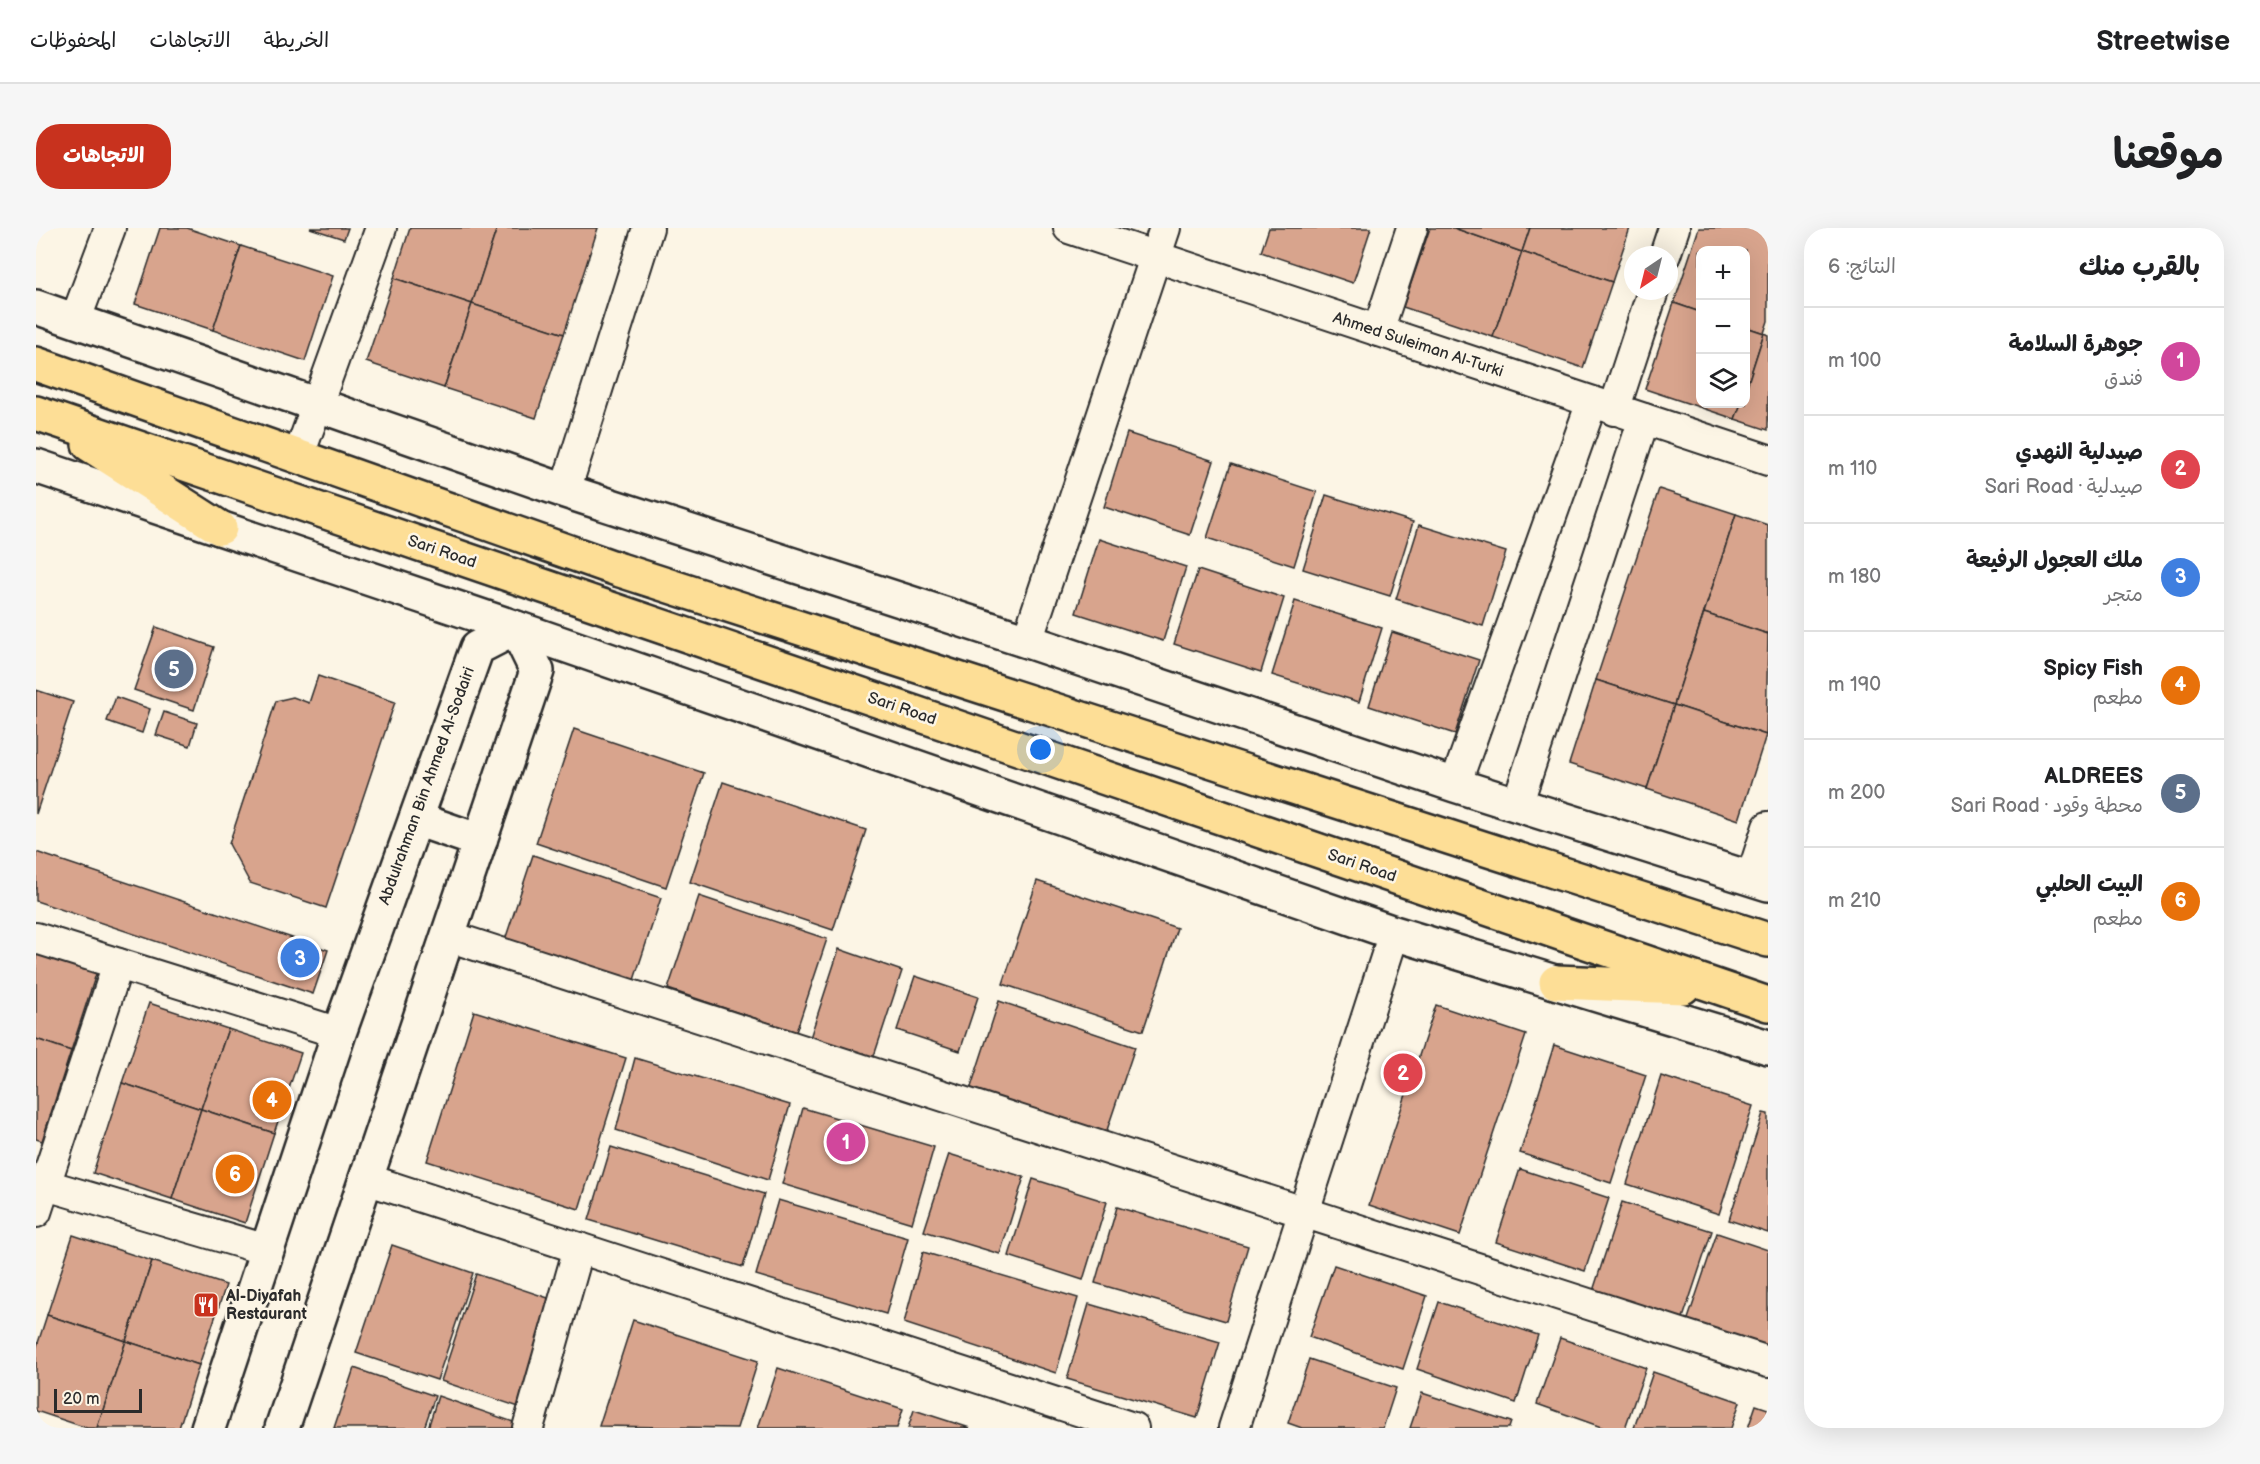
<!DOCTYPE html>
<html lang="ar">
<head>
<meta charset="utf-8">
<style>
  :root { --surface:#fff; --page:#f6f6f6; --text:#202124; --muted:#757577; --line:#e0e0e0; --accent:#c8321e }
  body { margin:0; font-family:"Balsamiq Sans","Playpen Sans Arabic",sans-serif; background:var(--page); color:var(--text); direction:rtl }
  .controls { position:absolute; right:18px; top:18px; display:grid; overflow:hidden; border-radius:12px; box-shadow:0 6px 24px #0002 }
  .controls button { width:54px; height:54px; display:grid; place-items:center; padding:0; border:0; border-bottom:2px solid var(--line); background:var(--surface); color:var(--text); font:30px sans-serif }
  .compass { position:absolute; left:1588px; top:18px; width:54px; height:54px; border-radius:50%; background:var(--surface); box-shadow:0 6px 24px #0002; rotate:215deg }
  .scale { position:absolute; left:18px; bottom:15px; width:88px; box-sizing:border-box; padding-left:6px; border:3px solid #2b2b2b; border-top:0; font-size:16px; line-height:21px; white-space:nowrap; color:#2b2b2b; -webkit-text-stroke:4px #fcf5e5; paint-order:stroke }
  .you { position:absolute; left:1005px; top:522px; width:21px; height:21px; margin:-15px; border:4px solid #fff; border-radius:50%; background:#1a73e8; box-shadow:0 0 0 9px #1a73e833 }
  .badge { display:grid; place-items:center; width:39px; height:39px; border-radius:50%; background:var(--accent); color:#fff; font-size:20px; font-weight:700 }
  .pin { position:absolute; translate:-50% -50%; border:3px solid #fff; box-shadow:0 2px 6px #0006 }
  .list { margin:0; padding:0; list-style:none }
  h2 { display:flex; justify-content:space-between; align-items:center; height:78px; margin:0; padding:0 24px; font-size:26px }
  h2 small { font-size:20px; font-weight:400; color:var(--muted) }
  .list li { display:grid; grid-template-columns:39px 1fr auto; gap:18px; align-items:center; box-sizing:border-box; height:108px; padding:0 24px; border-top:2px solid var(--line) }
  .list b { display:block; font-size:22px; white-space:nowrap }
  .list p { margin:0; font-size:20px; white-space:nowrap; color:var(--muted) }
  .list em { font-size:20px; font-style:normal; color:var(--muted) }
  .icon { flex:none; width:33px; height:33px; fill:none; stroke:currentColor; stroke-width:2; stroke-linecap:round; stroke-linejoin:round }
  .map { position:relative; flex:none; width:1732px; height:1200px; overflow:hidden; direction:ltr; border-radius:24px }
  header { display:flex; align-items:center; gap:36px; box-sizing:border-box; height:84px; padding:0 30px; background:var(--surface); border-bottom:2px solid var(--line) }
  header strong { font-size:28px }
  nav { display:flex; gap:33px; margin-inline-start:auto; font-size:21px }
  .intro { display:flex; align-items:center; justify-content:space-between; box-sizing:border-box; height:144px; padding:0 36px }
  h1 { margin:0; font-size:42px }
  .button { padding:15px 27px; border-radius:24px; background:var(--accent); color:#fff; font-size:21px; font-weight:700 }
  main { display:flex; gap:36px; padding:0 36px }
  aside { flex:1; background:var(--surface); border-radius:24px; box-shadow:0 6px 24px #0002 }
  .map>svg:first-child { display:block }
  .building { fill:#d8a48d; stroke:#2b2b2b; stroke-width:1.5 }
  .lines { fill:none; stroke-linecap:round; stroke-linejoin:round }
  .street-casing { stroke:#2b2b2b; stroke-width:34 }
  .secondary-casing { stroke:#2b2b2b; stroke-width:38 }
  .primary-casing { stroke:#2b2b2b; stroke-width:38 }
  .street { stroke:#fcf5e5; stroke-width:30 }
  .secondary { stroke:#fcf5e5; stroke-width:33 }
  .primary { stroke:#fdde96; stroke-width:33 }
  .labels { text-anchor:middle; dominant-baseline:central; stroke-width:5; stroke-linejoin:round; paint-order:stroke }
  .street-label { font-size:16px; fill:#2b2b2b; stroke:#fcf5e5 }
  .poi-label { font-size:16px; font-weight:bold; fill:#2b2b2b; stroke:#fcf5e5; text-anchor:start }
</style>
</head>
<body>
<header>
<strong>Streetwise</strong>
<nav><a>الخريطة</a><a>الاتجاهات</a><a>المحفوظات</a></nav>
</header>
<div class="intro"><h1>موقعنا</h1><a class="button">الاتجاهات</a></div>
<main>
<aside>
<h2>بالقرب منك<small>النتائج: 6</small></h2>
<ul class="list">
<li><span class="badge" style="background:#d1479c">1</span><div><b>جوهرة السلامة</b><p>فندق</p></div><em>100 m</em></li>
<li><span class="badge" style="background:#e0444e">2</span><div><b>صيدلية النهدي</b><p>صيدلية · Sari Road</p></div><em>110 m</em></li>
<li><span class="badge" style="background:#3f7fe0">3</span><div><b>ملك العجول الرفيعة</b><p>متجر</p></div><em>180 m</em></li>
<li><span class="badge" style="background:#e8710a">4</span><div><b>Spicy Fish</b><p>مطعم</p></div><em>190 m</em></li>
<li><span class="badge" style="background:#5c6f8a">5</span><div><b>ALDREES</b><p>محطة وقود · Sari Road</p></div><em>200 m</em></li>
<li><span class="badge" style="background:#e8710a">6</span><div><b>البيت الحلبي</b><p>مطعم</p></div><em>210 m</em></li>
</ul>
</aside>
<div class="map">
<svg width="1732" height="1200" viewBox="0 0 1732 1200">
  <rect width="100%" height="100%" fill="#fcf5e5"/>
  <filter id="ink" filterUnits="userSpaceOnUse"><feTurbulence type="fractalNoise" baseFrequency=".0167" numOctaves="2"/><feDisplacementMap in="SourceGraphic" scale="12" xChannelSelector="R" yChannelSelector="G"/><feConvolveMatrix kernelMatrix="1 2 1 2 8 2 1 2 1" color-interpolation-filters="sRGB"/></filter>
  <g filter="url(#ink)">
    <g class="building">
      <polygon points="124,0 151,0 205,18 177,102 99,76"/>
      <polygon points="274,0 312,0 308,11"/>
      <polygon points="374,0 461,0 436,76 358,50"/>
      <polygon points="461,0 562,0 528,106 436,76"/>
      <polygon points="1233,0 1335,0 1317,55 1225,24"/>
      <polygon points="1394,0 1418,0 1486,24 1457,109 1367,79"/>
      <polygon points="1418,0 1494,0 1486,24"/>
      <polygon points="1494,0 1594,0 1576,54 1486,24"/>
      <polygon points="1663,0 1732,0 1732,93 1728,105 1710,99 1710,22 1664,22 1664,84 1638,75"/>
      <polygon points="205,18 297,48 269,133 177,102"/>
      <polygon points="1486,24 1576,54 1547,140 1457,109"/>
      <polygon points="358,50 436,76 408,160 330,134"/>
      <polygon points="1638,75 1664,84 1664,176 1705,176 1699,191 1609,161"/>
      <polygon points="436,76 528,106 500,190 408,160"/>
      <polygon points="1710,99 1728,105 1710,161"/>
      <polygon points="1728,105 1732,107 1732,202 1699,191 1705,176 1710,176 1710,161"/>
      <polygon points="1091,205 1178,233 1154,307 1068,279"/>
      <polygon points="1195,236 1281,264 1258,338 1171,310"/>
      <polygon points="1623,261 1700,286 1638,477 1560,452"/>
      <polygon points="1290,267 1377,294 1354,368 1267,341"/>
      <polygon points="1700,286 1732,297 1732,406 1668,385"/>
      <polygon points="1383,297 1470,324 1447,398 1360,371"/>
      <polygon points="1063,311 1150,339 1127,413 1040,385"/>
      <polygon points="1162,342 1248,370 1225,444 1138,416"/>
      <polygon points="1259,373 1346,400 1323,474 1236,447"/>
      <polygon points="1668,385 1732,406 1730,507 1638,477"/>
      <polygon points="120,399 178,419 158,482 98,462"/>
      <polygon points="1356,404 1443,432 1419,506 1333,478"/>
      <polygon points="282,448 359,474 290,680 214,655 193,616 240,473 257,469 273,475"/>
      <polygon points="1560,452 1638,477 1611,561 1533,536"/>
      <polygon points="0,462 37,474 0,586"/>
      <polygon points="80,469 114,481 106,505 71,493"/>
      <polygon points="1638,477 1730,507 1703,592 1611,561"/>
      <polygon points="128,484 161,495 154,518 120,507"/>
      <polygon points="538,501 668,545 630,659 500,615"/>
      <polygon points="687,554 830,602 797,702 654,654"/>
      <polygon points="0,624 292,722 277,766 0,673"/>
      <polygon points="497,627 625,670 597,755 469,712"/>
      <polygon points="1001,653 1141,700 1107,803 967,756"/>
      <polygon points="663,668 791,711 760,804 632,761"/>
      <polygon points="803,721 866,743 835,837 772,816"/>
      <polygon points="0,723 61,743 35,823 0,811"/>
      <polygon points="879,748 942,769 924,823 861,802"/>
      <polygon points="963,773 1099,819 1069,908 934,862"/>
      <polygon points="113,775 192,801 165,881 86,855"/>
      <polygon points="1400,777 1490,807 1424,1007 1333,977"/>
      <polygon points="438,783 590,830 543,981 391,933"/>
      <polygon points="192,801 265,825 238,905 165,881"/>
      <polygon points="0,811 35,823 6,913 0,911"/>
      <polygon points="1518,817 1610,847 1575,955 1484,925"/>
      <polygon points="599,830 754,877 732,952 580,902"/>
      <polygon points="1625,848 1717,878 1683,986 1591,956"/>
      <polygon points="86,855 165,881 136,971 57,945"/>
      <polygon points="767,880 898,919 876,995 746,956"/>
      <polygon points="165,881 238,905 209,995 136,971"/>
      <polygon points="1727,885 1732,886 1732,1005 1693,992"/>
      <polygon points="575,919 728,966 707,1039 553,992"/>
      <polygon points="913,926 988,949 964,1026 888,1003"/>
      <polygon points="1484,941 1573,970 1549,1043 1460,1014"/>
      <polygon points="997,951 1071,974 1047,1052 973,1028"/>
      <polygon points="742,972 872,1010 850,1086 720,1047"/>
      <polygon points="1586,974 1676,1003 1646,1093 1557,1063"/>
      <polygon points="1081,979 1212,1018 1190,1093 1059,1055"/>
      <polygon points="1681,1005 1732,1022 1732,1121 1651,1094"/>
      <polygon points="37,1007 116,1033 90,1113 11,1087"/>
      <polygon points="356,1017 437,1045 401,1152 320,1125"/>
      <polygon points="887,1024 1042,1070 1020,1145 868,1095"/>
      <polygon points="116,1033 190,1057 163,1137 90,1113"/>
      <polygon points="1298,1037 1391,1068 1367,1141 1273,1109"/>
      <polygon points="440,1046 521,1073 486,1180 405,1153"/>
      <polygon points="1403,1074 1502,1107 1480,1175 1381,1141"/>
      <polygon points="1053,1076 1184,1114 1161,1190 1031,1151"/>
      <polygon points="11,1087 90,1113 61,1200 51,1200 0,1183 0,1121"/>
      <polygon points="597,1092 722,1133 701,1200 563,1198"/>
      <polygon points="1524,1110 1610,1140 1589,1200 1568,1200 1501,1176"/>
      <polygon points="90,1113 163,1137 143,1200 61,1200"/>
      <polygon points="1273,1131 1360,1160 1347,1200 1266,1200 1252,1195"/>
      <polygon points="318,1140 399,1168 388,1200 298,1200"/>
      <polygon points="742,1140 867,1181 861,1200 722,1200"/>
      <polygon points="1617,1144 1704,1174 1695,1200 1598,1200"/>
      <polygon points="1386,1165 1475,1194 1473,1200 1374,1200"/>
      <polygon points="402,1168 483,1196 482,1200 392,1200"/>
      <polygon points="1720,1177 1732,1181 1732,1200 1712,1200"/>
      <polygon points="878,1182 934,1200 872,1200"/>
    </g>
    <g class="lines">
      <g class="street-casing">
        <g id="street">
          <polyline points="1033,0 1732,232"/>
          <polyline points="1629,27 1638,0"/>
          <polyline points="39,93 74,0"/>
          <polyline points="1342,103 1376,0"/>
          <polyline points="1578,182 1617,63"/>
          <polyline points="263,227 345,0"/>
          <polyline points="529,263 612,0"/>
          <polyline points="991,413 1129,0"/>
          <polyline points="1419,557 1556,174"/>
          <polyline points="1481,577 1608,191"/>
          <polyline points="1715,651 1732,599"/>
          <polyline points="412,708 1732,1134"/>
          <polyline points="0,710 303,805"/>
          <polyline points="330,951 1097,1200"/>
          <polyline points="0,954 231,1022"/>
          <polyline points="0,984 82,736"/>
          <polyline points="492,1200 543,1020"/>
          <polyline points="1198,1200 1358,705"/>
        </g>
      </g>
      <g class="secondary-casing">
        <g id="secondary">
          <polyline points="0,79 529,263 991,413 1419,557 1732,656"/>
          <polyline points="0,238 480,400 1358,705 1732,819"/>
          <polyline points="380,591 444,613"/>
          <polyline points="172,1200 303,805 441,420 480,400 501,443 246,1200"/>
        </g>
      </g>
      <g class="primary-casing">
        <g id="primary">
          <polyline points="0,136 584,342 1732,712"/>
          <polyline points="0,185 1732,776"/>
          <polyline points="53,216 184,300"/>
          <polyline points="1520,754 1647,759"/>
        </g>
      </g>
      <use href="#street" class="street"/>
      <use href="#secondary" class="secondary"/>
      <use href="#primary" class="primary"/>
    </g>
  </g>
  <defs>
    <g id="restaurant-square" transform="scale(1.35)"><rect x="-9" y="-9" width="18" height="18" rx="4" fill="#c8321e" stroke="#fcf5e5"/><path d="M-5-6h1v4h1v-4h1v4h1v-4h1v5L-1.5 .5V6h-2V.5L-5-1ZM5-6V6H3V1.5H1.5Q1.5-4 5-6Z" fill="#fff"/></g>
  </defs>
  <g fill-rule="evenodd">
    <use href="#restaurant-square" x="170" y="1077"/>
  </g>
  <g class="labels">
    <g class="street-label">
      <text transform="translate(1382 117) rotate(18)">Ahmed Suleiman Al-Turki</text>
      <text transform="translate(406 324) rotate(19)">Sari Road</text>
      <text transform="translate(866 481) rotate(19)">Sari Road</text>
      <text transform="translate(391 558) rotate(-70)">Abdulrahman Bin Ahmed Al-Sodairi</text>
      <text transform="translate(1326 638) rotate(19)">Sari Road</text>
    </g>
    <g class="poi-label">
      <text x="190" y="1068">Al-Diyafah<tspan x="190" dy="18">Restaurant</tspan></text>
    </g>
  </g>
</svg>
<div class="controls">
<button>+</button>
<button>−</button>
<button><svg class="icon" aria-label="layers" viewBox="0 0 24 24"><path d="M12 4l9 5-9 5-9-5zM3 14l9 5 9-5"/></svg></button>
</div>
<svg class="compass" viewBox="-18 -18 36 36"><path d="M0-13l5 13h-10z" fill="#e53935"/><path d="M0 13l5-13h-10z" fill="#757577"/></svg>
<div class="scale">20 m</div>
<div class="you"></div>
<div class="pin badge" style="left:810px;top:914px;background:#d1479c">1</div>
<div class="pin badge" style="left:1367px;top:845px;background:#e0444e">2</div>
<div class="pin badge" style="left:264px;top:730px;background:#3f7fe0">3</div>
<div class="pin badge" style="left:236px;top:872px;background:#e8710a">4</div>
<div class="pin badge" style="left:138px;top:441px;background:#5c6f8a">5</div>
<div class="pin badge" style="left:199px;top:946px;background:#e8710a">6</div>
</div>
</main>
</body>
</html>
